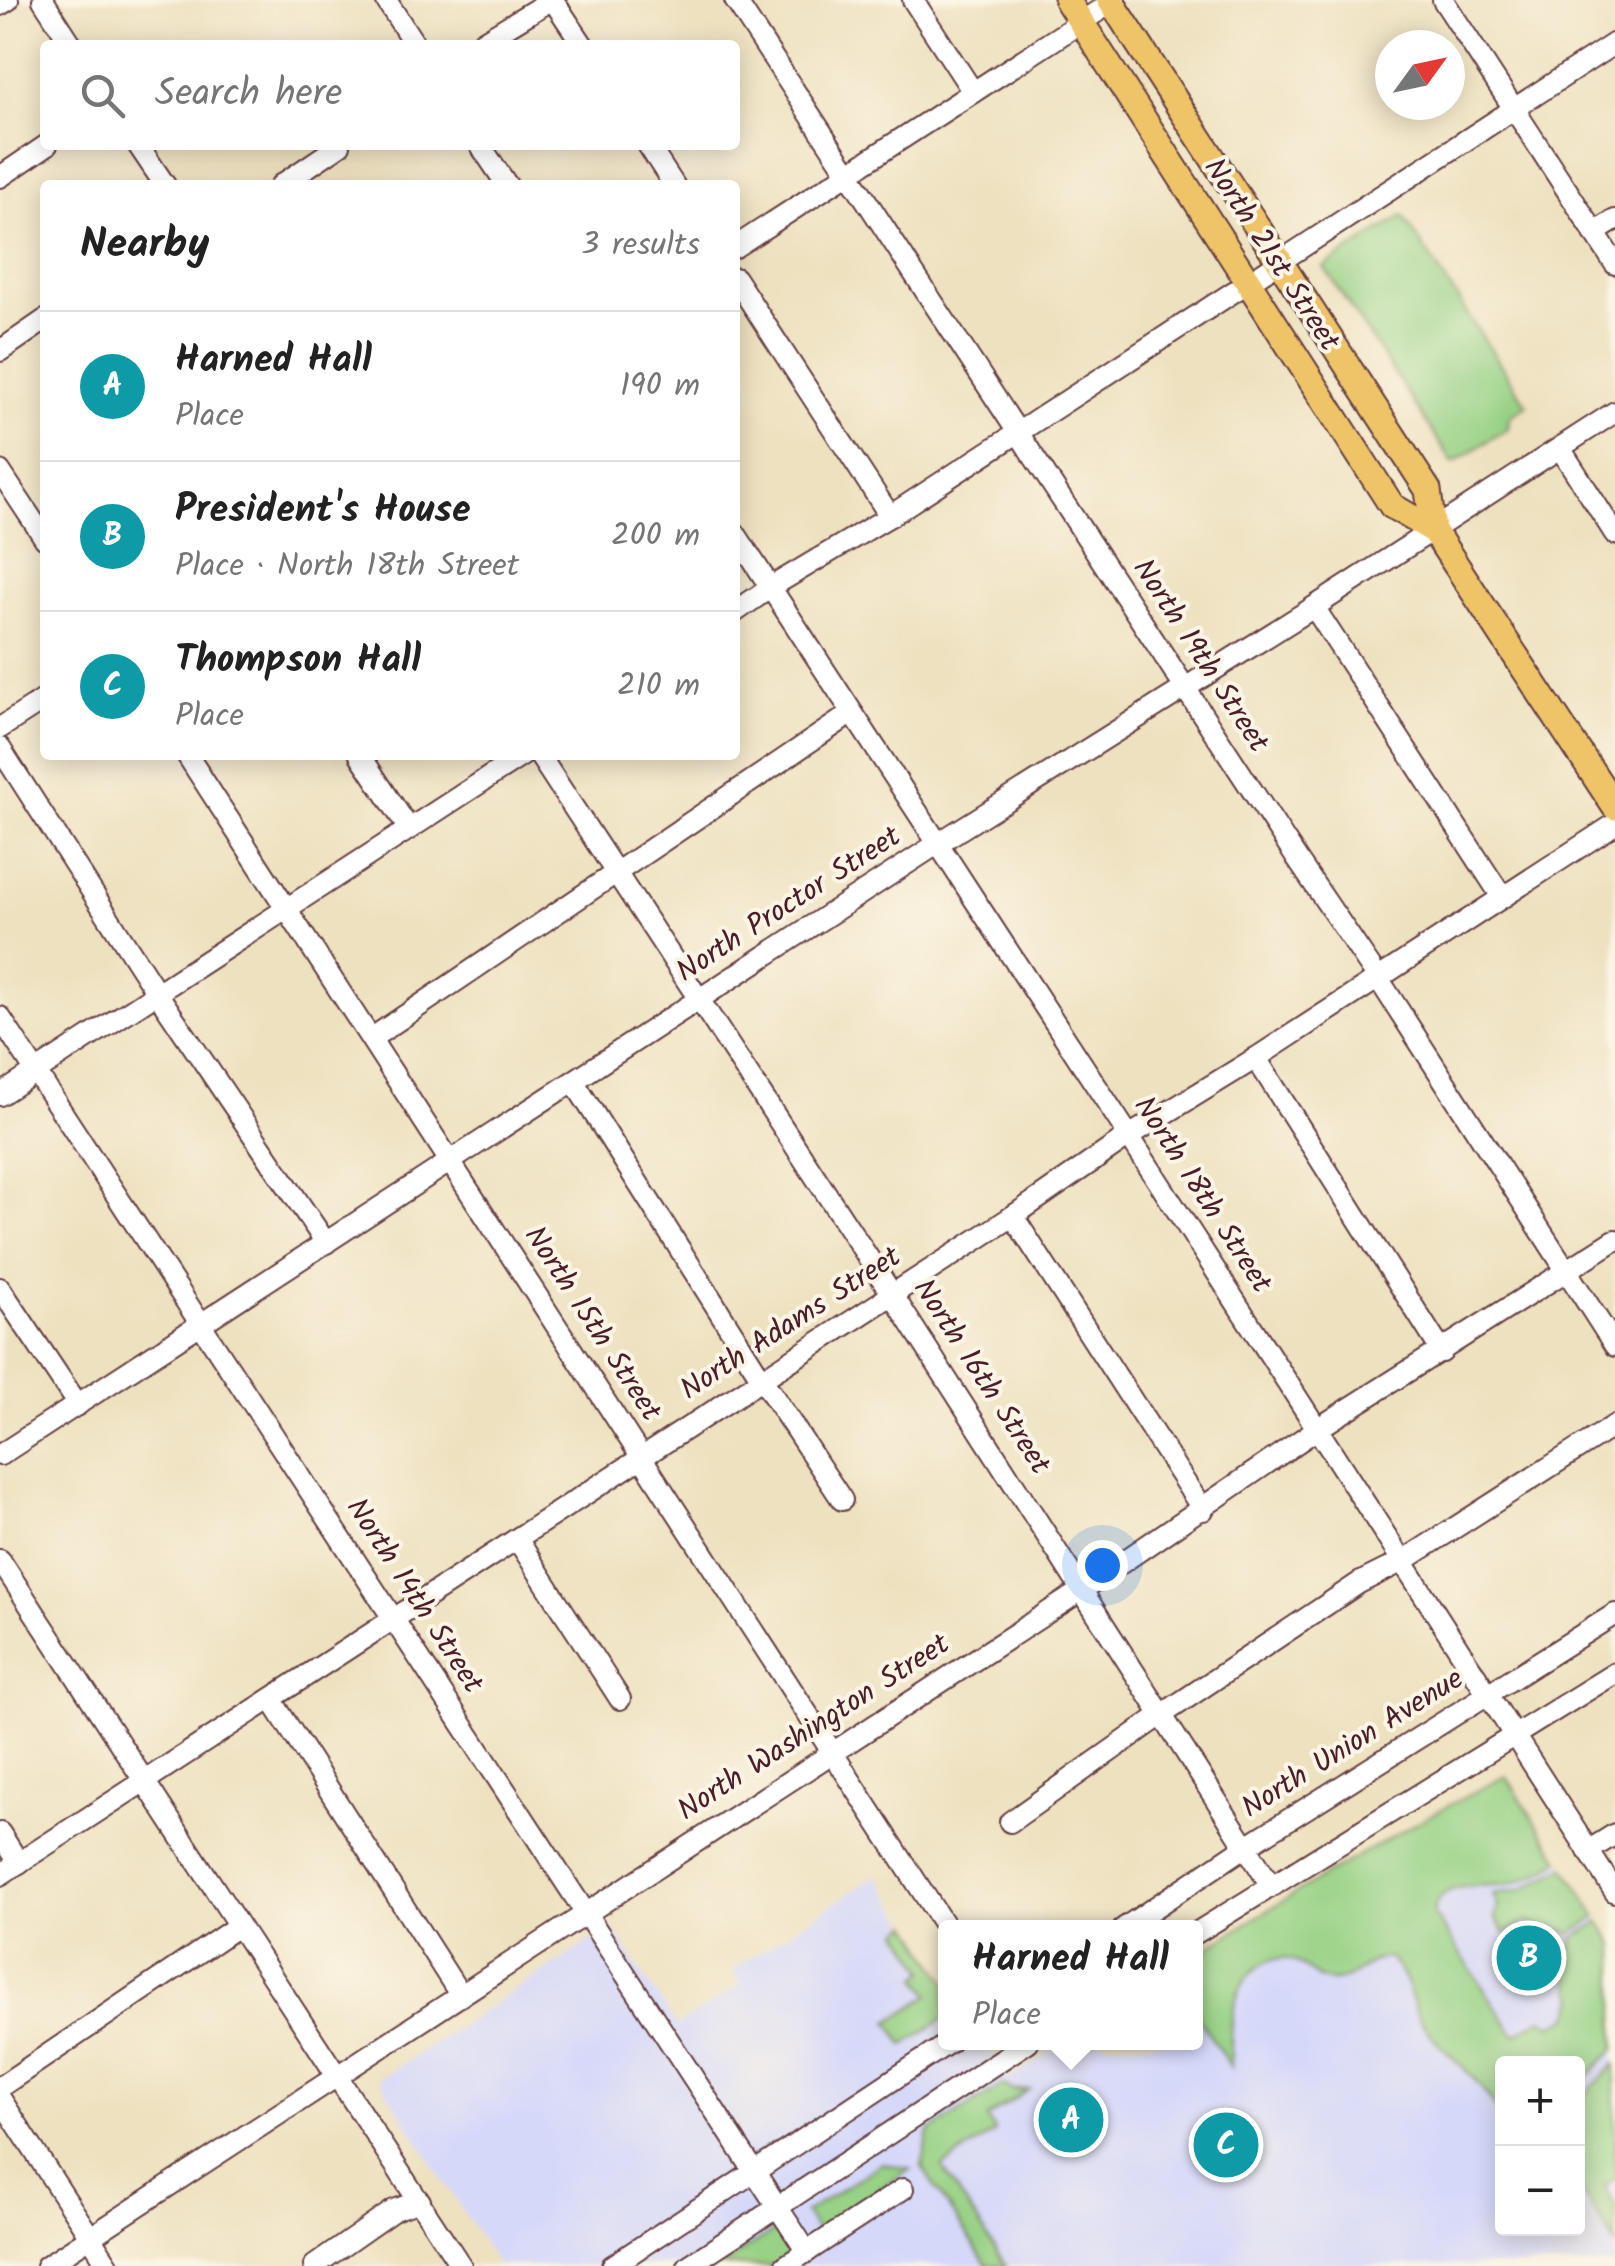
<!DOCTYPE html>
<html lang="en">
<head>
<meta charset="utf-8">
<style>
  :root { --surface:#fff; --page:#f6f6f6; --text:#222; --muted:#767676; --line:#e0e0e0; --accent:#d1495b }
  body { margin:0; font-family:Kalam,sans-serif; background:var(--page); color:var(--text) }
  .controls { position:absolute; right:30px; bottom:30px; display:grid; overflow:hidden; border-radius:10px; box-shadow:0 5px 25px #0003 }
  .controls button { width:90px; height:90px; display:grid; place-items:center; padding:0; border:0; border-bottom:2px solid var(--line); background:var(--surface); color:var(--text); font:50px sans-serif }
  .compass { position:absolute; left:1375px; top:30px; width:90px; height:90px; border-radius:50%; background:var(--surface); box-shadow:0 5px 25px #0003; rotate:57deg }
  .you { position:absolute; left:1102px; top:1565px; width:35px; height:35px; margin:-25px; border:8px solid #fff; border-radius:50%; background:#1a73e8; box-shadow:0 0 0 15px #1a73e833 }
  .badge { display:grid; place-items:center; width:65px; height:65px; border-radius:50%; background:var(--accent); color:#fff; font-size:32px; font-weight:700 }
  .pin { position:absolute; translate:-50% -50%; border:5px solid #fff; box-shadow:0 2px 10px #0006 }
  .popup { position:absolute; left:938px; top:1920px; width:265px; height:130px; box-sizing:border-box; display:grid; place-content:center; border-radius:10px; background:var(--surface); filter:drop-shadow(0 2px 8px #0005); font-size:32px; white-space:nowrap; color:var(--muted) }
  .popup b { font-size:38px; color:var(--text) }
  .popup::after { content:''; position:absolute; left:50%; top:100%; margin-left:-20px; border:20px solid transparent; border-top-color:var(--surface) }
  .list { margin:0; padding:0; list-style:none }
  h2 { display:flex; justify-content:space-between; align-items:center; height:130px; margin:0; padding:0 40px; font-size:42px }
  h2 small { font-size:32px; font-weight:400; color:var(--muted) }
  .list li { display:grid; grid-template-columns:65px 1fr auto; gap:30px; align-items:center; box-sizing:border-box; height:150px; padding:0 40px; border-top:2px solid var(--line) }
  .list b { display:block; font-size:38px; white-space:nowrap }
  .list p { margin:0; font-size:32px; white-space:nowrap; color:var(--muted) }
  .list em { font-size:32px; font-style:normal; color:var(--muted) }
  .icon { flex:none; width:55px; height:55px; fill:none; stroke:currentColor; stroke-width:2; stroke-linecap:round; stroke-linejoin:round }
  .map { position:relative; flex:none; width:1615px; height:2266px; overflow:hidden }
  .search { position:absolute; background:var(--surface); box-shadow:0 5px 25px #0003; left:40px; top:40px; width:700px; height:110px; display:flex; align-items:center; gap:25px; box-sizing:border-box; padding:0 35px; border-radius:10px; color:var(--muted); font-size:38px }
  .panel { position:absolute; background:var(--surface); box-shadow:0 5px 25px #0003; left:40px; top:180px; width:700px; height:580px; border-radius:10px }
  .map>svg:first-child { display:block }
  .built { fill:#d5d8f9; fill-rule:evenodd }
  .green { fill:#98d286; stroke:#717858; stroke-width:2.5 }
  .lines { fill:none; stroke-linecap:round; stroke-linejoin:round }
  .minor-casing { stroke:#633c41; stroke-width:24 }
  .major-casing { stroke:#633c41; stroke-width:29 }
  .minor { stroke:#fff; stroke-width:20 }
  .major { stroke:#efc469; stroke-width:25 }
  .labels { text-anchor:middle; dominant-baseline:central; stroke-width:8; stroke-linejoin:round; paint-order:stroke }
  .street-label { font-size:30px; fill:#4a1f2b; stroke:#fcf5e5 }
</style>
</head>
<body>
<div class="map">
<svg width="1615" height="2266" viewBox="0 0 1615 2266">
  <rect width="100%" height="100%" fill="#fcf5e5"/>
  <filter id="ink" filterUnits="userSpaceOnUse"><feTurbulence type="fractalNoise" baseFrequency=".01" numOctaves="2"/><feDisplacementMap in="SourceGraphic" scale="20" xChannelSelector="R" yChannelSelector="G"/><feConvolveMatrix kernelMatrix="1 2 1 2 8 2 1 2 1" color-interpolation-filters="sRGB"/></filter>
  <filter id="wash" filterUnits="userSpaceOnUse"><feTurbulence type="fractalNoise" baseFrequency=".0048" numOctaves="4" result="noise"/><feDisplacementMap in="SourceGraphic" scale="40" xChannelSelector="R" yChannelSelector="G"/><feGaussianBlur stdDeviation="2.25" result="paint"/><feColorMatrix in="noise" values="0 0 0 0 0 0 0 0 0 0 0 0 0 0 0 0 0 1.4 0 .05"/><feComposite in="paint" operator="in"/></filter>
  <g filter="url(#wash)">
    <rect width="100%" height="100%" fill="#eee1c0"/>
    <path class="built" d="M1506,1776L1615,1945V2266H498L379,2079L612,1927L677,2026L740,1984L732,1970L877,1875L946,1981V2042L986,2043L1009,2079L1064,2043L1196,2042V1956L1319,1878ZM1502,2064H1578V2228H1502Z"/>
    <g class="green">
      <polygon points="1403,216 1527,405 1509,417 1508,428 1453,463 1324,267"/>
      <path d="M1506,1776L1560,1860C1545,1871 1528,1880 1509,1884C1485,1888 1438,1878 1433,1913L1515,2035L1542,2018L1552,2025L1570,2016L1576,1998L1566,1972L1563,1957L1572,1947L1574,1938L1600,1922L1615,1945V2049L1578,2086V2064H1502V2117C1491,2099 1478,2082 1463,2067C1449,2054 1436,2043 1425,2027C1408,2003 1415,1985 1389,1958C1365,1957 1358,1980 1334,1981C1316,1982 1309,1968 1294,1961C1286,1957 1272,1958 1264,1963C1227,1985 1231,2030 1231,2068L1196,2014V1956C1296,1891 1399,1829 1506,1776Z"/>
      <polygon points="1565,1867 1597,1917 1571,1934 1564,1930 1550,1935 1527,1921 1505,1933 1495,1918 1498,1906 1493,1894 1521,1890"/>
      <polygon points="910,1924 946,1981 946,2017 904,2045 889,2022 930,1995 918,1977 925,1971 900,1931"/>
      <polygon points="1615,2064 1615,2179 1604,2186 1615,2204 1615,2244 1578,2186 1578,2102"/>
      <polygon points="1003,2085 1013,2090 1028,2090 987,2118 995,2132 942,2167 1006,2266 987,2266 922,2167 929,2132"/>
      <polygon points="882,2163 910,2169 817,2231 805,2213"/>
      <polygon points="776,2230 792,2254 773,2266 720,2266"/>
    </g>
  </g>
  <g filter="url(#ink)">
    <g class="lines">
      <g class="minor-casing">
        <g id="minor">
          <polyline points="43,0 72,45"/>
          <polyline points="386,0 415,45"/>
          <polyline points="553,0 583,45"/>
          <polyline points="735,0 1299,862 1378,978 1615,1346"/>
          <polyline points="913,0 973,92"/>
          <polyline points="1443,0 1615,264"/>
          <polyline points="0,5 8,0"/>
          <polyline points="477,45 551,0"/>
          <polyline points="138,145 165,185"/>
          <polyline points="480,145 507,185"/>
          <polyline points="648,145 674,185"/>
          <polyline points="0,177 47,145"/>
          <polyline points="281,185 340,145"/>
          <polyline points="1594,233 1615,220"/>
          <polyline points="735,247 1115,0"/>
          <polyline points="735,278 890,516"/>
          <polyline points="0,351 45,320"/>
          <polyline points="1560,448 1615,534"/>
          <polyline points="0,471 45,539"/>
          <polyline points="735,533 1129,1136 1615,1892"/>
          <polyline points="1314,607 1502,897"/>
          <polyline points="735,612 771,587 890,516 1615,43"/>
          <polyline points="0,728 45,699"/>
          <polyline points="0,748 157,993 326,1243"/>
          <polyline points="187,755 946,1928"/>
          <polyline points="360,755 409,829"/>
          <polyline points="539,755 892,1294 1270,1884"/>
          <polyline points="0,1017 807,2252"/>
          <polyline points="372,1038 852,713"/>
          <polyline points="1256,1058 1442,1352"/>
          <polyline points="574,1082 762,1379 842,1500"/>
          <polyline points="0,1095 523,755"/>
          <polyline points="1013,1216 1203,1510"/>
          <polyline points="0,1288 78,1405"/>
          <polyline points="0,1455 937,844 1314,607 1615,412"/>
          <polyline points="517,1539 620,1699"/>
          <polyline points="0,1560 461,2266"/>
          <polyline points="271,1699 461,1996"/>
          <polyline points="1010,1822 1160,1716 1359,1583 1403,1561 1615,1425"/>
          <polyline points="0,1833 19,1863"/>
          <polyline points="1588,1851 1615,1834"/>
          <polyline points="0,1875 1013,1216 1129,1136 1256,1058 1615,824"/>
          <polyline points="1124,1928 1245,1847 1615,1614"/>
          <polyline points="1196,1933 1615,1673"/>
          <polyline points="0,2087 238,1926"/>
          <polyline points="0,2098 109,2266"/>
          <polyline points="46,2266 1082,1590 1317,1429 1615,1240"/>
          <polyline points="314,2266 394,2210 420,2201"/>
          <polyline points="612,2266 950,2042"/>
          <polyline points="688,2266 1028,2042"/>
          <polyline points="785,2266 903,2189"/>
        </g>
      </g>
      <g class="major-casing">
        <g id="major">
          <polyline points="1067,0 1392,506 1433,530"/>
          <polyline points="1110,0 1428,490 1433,530 1615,807"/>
        </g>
      </g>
      <use href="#minor" class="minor"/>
      <use href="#major" class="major"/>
    </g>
  </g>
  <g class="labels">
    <g class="street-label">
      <text transform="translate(1271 255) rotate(57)">North 21st Street</text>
      <text transform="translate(1200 656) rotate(57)">North 19th Street</text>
      <text transform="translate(789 905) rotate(-33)">North Proctor Street</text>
      <text transform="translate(1202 1195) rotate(57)">North 18th Street</text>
      <text transform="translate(592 1324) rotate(57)">North 15th Street</text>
      <text transform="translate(791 1324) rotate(-33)">North Adams Street</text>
      <text transform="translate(981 1377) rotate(57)">North 16th Street</text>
      <text transform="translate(414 1596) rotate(57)">North 14th Street</text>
      <text transform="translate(814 1728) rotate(-33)">North Washington Street</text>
      <text transform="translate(1353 1744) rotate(-32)">North Union Avenue</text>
    </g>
  </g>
</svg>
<div class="controls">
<button>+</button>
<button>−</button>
</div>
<svg class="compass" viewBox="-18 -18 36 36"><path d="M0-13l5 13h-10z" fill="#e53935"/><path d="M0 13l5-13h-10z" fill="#767676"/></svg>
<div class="you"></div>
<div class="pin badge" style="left:1071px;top:2120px;background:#0f9aa8">A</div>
<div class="popup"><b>Harned Hall</b>Place</div>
<div class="pin badge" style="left:1529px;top:1958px;background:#0f9aa8">B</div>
<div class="pin badge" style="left:1226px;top:2145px;background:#0f9aa8">C</div>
<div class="search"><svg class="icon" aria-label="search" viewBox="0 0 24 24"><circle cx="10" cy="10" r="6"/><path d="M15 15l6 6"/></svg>Search here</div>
<section class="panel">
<h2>Nearby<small>3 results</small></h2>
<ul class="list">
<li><span class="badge" style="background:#0f9aa8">A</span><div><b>Harned Hall</b><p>Place</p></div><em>190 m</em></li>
<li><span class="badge" style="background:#0f9aa8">B</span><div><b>President's House</b><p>Place · North 18th Street</p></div><em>200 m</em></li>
<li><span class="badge" style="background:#0f9aa8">C</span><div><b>Thompson Hall</b><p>Place</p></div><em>210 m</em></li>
</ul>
</section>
</div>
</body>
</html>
